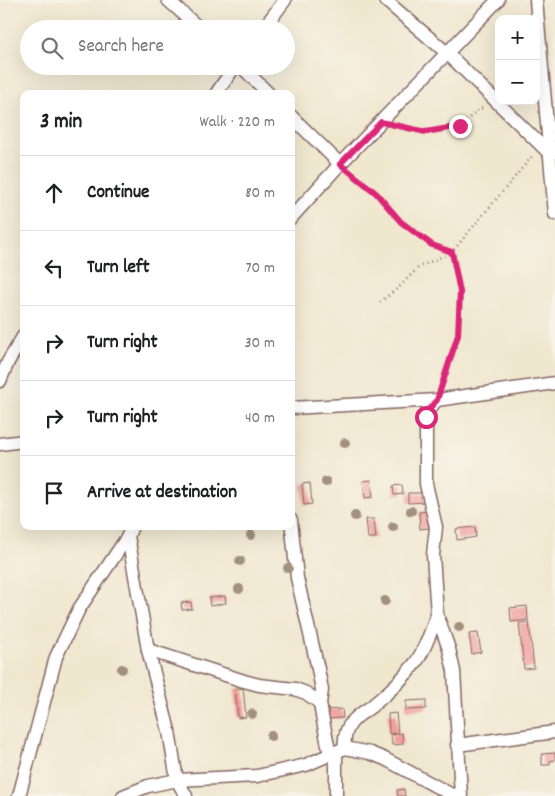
<!DOCTYPE html>
<html lang="en">
<head>
<meta charset="utf-8">
<style>
  :root { --surface:#fff; --page:#f2f2f2; --text:#202124; --muted:#757577; --line:#e0e0e0 }
  body { margin:0; font-family:Dekko,sans-serif; background:var(--page); color:var(--text) }
  .controls { position:absolute; right:15px; top:15px; display:grid; overflow:hidden; border-radius:10px; box-shadow:0 5px 20px #0002 }
  .controls button { width:45px; height:45px; display:grid; place-items:center; padding:0; border:0; border-bottom:1px solid var(--line); background:var(--surface); color:var(--text); font:25px sans-serif }
  .stop { position:absolute; width:15px; height:15px; margin:-11px; border:4px solid #db2777; border-radius:50%; background:#fff }
  .stop.end { background:#db2777; border-color:#fff; box-shadow:0 1px 5px #0008 }
  .list { margin:0; padding:0; list-style:none }
  h2 { display:flex; justify-content:space-between; align-items:center; height:65px; margin:0; padding:0 20px; font-size:21px }
  h2 small { font-size:16px; font-weight:400; color:var(--muted) }
  .list li { display:grid; grid-template-columns:32px 1fr auto; gap:15px; align-items:center; box-sizing:border-box; height:75px; padding:0 20px; border-top:1px solid var(--line) }
  .list b { display:block; font-size:19px; white-space:nowrap }
  .list em { font-size:16px; font-style:normal; color:var(--muted) }
  .icon { flex:none; width:28px; height:28px; fill:none; stroke:currentColor; stroke-width:2; stroke-linecap:round; stroke-linejoin:round }
  .map { position:relative; flex:none; width:555px; height:796px; overflow:hidden }
  .search { position:absolute; background:var(--surface); box-shadow:0 5px 20px #0002; left:20px; top:20px; width:275px; height:55px; display:flex; align-items:center; gap:12px; box-sizing:border-box; padding:0 18px; border-radius:28px; color:var(--muted); font-size:19px }
  .panel { position:absolute; background:var(--surface); box-shadow:0 5px 20px #0002; left:20px; top:90px; width:275px; height:440px; border-radius:10px }
  .map>svg:first-child { display:block }
  .building { fill:#f19e9b }
  .lines { fill:none; stroke-linecap:round; stroke-linejoin:round }
  .street-casing { stroke:#846564; stroke-width:15 }
  .path { stroke:#846564; stroke-width:2.5; stroke-dasharray:1 4; stroke-linecap:butt }
  .street { stroke:#fff; stroke-width:12 }
  .tree { fill:#a4907e }
  .route { stroke:#db2777; stroke-width:6 }
</style>
</head>
<body>
<div class="map">
<svg width="555" height="796" viewBox="0 0 555 796">
  <rect width="100%" height="100%" fill="#f7f3e8"/>
  <filter id="ink" filterUnits="userSpaceOnUse"><feTurbulence type="fractalNoise" baseFrequency=".02" numOctaves="2"/><feDisplacementMap in="SourceGraphic" scale="10" xChannelSelector="R" yChannelSelector="G"/><feConvolveMatrix kernelMatrix="1 2 1 2 8 2 1 2 1" color-interpolation-filters="sRGB"/></filter>
  <filter id="wash" filterUnits="userSpaceOnUse"><feTurbulence type="fractalNoise" baseFrequency=".0096" numOctaves="4" result="noise"/><feDisplacementMap in="SourceGraphic" scale="20" xChannelSelector="R" yChannelSelector="G"/><feGaussianBlur stdDeviation="1.12" result="paint"/><feColorMatrix in="noise" values="0 0 0 0 0 0 0 0 0 0 0 0 0 0 0 0 0 1.4 0 .05"/><feComposite in="paint" operator="in"/></filter>
  <g filter="url(#wash)">
    <rect width="100%" height="100%" fill="#f0e7cf"/>
    <g id="blocks">
      <g class="building">
        <polygon points="371,480 373,497 365,498 363,481"/>
        <polygon points="310,483 312,504 304,505 302,484"/>
        <polygon points="402,485 403,494 394,495 393,486"/>
        <polygon points="408,493 426,493 426,502 408,503"/>
        <polygon points="428,511 430,528 420,529 419,512"/>
        <polygon points="366,519 374,519 376,538 368,538"/>
        <polygon points="475,527 476,537 457,540 456,529"/>
        <polygon points="225,596 226,603 210,606 209,598"/>
        <polygon points="191,602 192,609 182,610 181,603"/>
        <polygon points="527,606 528,620 511,622 510,608"/>
        <polygon points="529,622 534,668 524,669 519,623"/>
        <polygon points="478,633 481,652 472,654 469,634"/>
        <polygon points="243,688 246,717 238,718 235,689"/>
        <polygon points="426,700 426,709 406,710 406,701"/>
        <polygon points="342,709 343,718 326,719 326,710"/>
        <polygon points="396,713 398,733 389,734 388,714"/>
        <polygon points="402,733 403,744 392,745 391,735"/>
        <polygon points="555,753 555,760 550,761 550,765 542,765 542,754"/>
        <polygon points="404,789 405,796 398,796 397,790"/>
      </g>
    </g>
  </g>
  <g filter="url(#ink)">
    <use href="#blocks" fill-opacity="0" stroke="#846564" stroke-width="1"/>
    <g class="lines">
      <g class="street-casing">
        <g id="street">
          <polyline points="168,0 200,29"/>
          <polyline points="385,0 447,53 549,153 555,148"/>
          <polyline points="536,0 555,214"/>
          <polyline points="263,29 285,0"/>
          <polyline points="241,66 269,94"/>
          <polyline points="216,94 235,66"/>
          <polyline points="291,116 340,164"/>
          <polyline points="291,218 340,164 498,0"/>
          <polyline points="0,381 8,362 24,335"/>
          <polyline points="437,400 428,410 426,417 426,484 436,527 433,555 437,615 449,649 454,671 461,796"/>
          <polyline points="291,408 437,400 555,383"/>
          <polyline points="0,444 24,441"/>
          <polyline points="291,520 297,578 318,669 322,690 320,703 322,716 330,755"/>
          <polyline points="128,536 148,650 169,731 177,780 186,796"/>
          <polyline points="148,650 244,681 259,685 295,689 306,693 320,703"/>
          <polyline points="457,745 555,732"/>
          <path d="M345,748C344,741 345,733 349,726C355,716 364,712 372,706C388,693 404,678 416,662C426,648 431,631 437,615"/>
          <polyline points="19,796 56,657 79,609 128,536 132,526"/>
          <polyline points="123,796 148,786 177,780 257,776 306,765 345,748 370,753 385,759 454,796"/>
          <polyline points="336,796 336,752"/>
        </g>
      </g>
      <g class="path">
        <polyline points="394,125 426,132 460,126 479,109 484,108"/>
        <polyline points="350,171 376,193 401,222 432,245 452,252 419,267 398,288 380,302"/>
        <polyline points="442,386 457,335 460,292 452,252 534,154"/>
      </g>
      <use href="#street" class="street"/>
    </g>
    <g class="tree">
      <circle cx="345" cy="443" r="5"/>
      <circle cx="326" cy="482" r="5"/>
      <circle cx="411" cy="511" r="5"/>
      <circle cx="355" cy="516" r="5"/>
      <circle cx="393" cy="527" r="5"/>
      <circle cx="251" cy="535" r="5"/>
      <circle cx="240" cy="561" r="5"/>
      <circle cx="288" cy="568" r="5"/>
      <circle cx="239" cy="589" r="5"/>
      <circle cx="385" cy="601" r="5"/>
      <circle cx="459" cy="627" r="5"/>
      <circle cx="122" cy="669" r="5"/>
      <circle cx="252" cy="714" r="5"/>
      <circle cx="271" cy="736" r="5"/>
    </g>
  </g>
  <g class="lines" filter="url(#ink)">
    <polyline class="route" points="426,417 428,410 437,400 458,335 460,292 452,252 432,245 401,222 376,193 340,164 381,122 426,132 460,126"/>
  </g>
</svg>
<div class="controls">
<button>+</button>
<button>−</button>
</div>
<div class="stop" style="left:426px;top:417px"></div>
<div class="stop end" style="left:460px;top:126px"></div>
<div class="search"><svg class="icon" aria-label="search" viewBox="0 0 24 24"><circle cx="10" cy="10" r="6"/><path d="M15 15l6 6"/></svg>Search here</div>
<section class="panel">
<h2>3 min<small>Walk · 220 m</small></h2>
<ul class="list">
<li><svg class="icon" aria-label="ahead" viewBox="0 0 24 24"><path d="M12 20V5M6 11l6-6 6 6"/></svg><div><b>Continue</b></div><em>80 m</em></li>
<li><svg class="icon" aria-label="left" viewBox="0 0 24 24"><path d="M17 20v-9H6M10 6l-5 5 5 5"/></svg><div><b>Turn left</b></div><em>70 m</em></li>
<li><svg class="icon" aria-label="right" viewBox="0 0 24 24"><path d="M7 20v-9h11M14 6l5 5-5 5"/></svg><div><b>Turn right</b></div><em>30 m</em></li>
<li><svg class="icon" aria-label="right" viewBox="0 0 24 24"><path d="M7 20v-9h11M14 6l5 5-5 5"/></svg><div><b>Turn right</b></div><em>40 m</em></li>
<li><svg class="icon" aria-label="arrive" viewBox="0 0 24 24"><path d="M6 21V4h12l-3 4 3 4H6"/></svg><div><b>Arrive at destination</b></div></li>
</ul>
</section>
</div>
</body>
</html>
